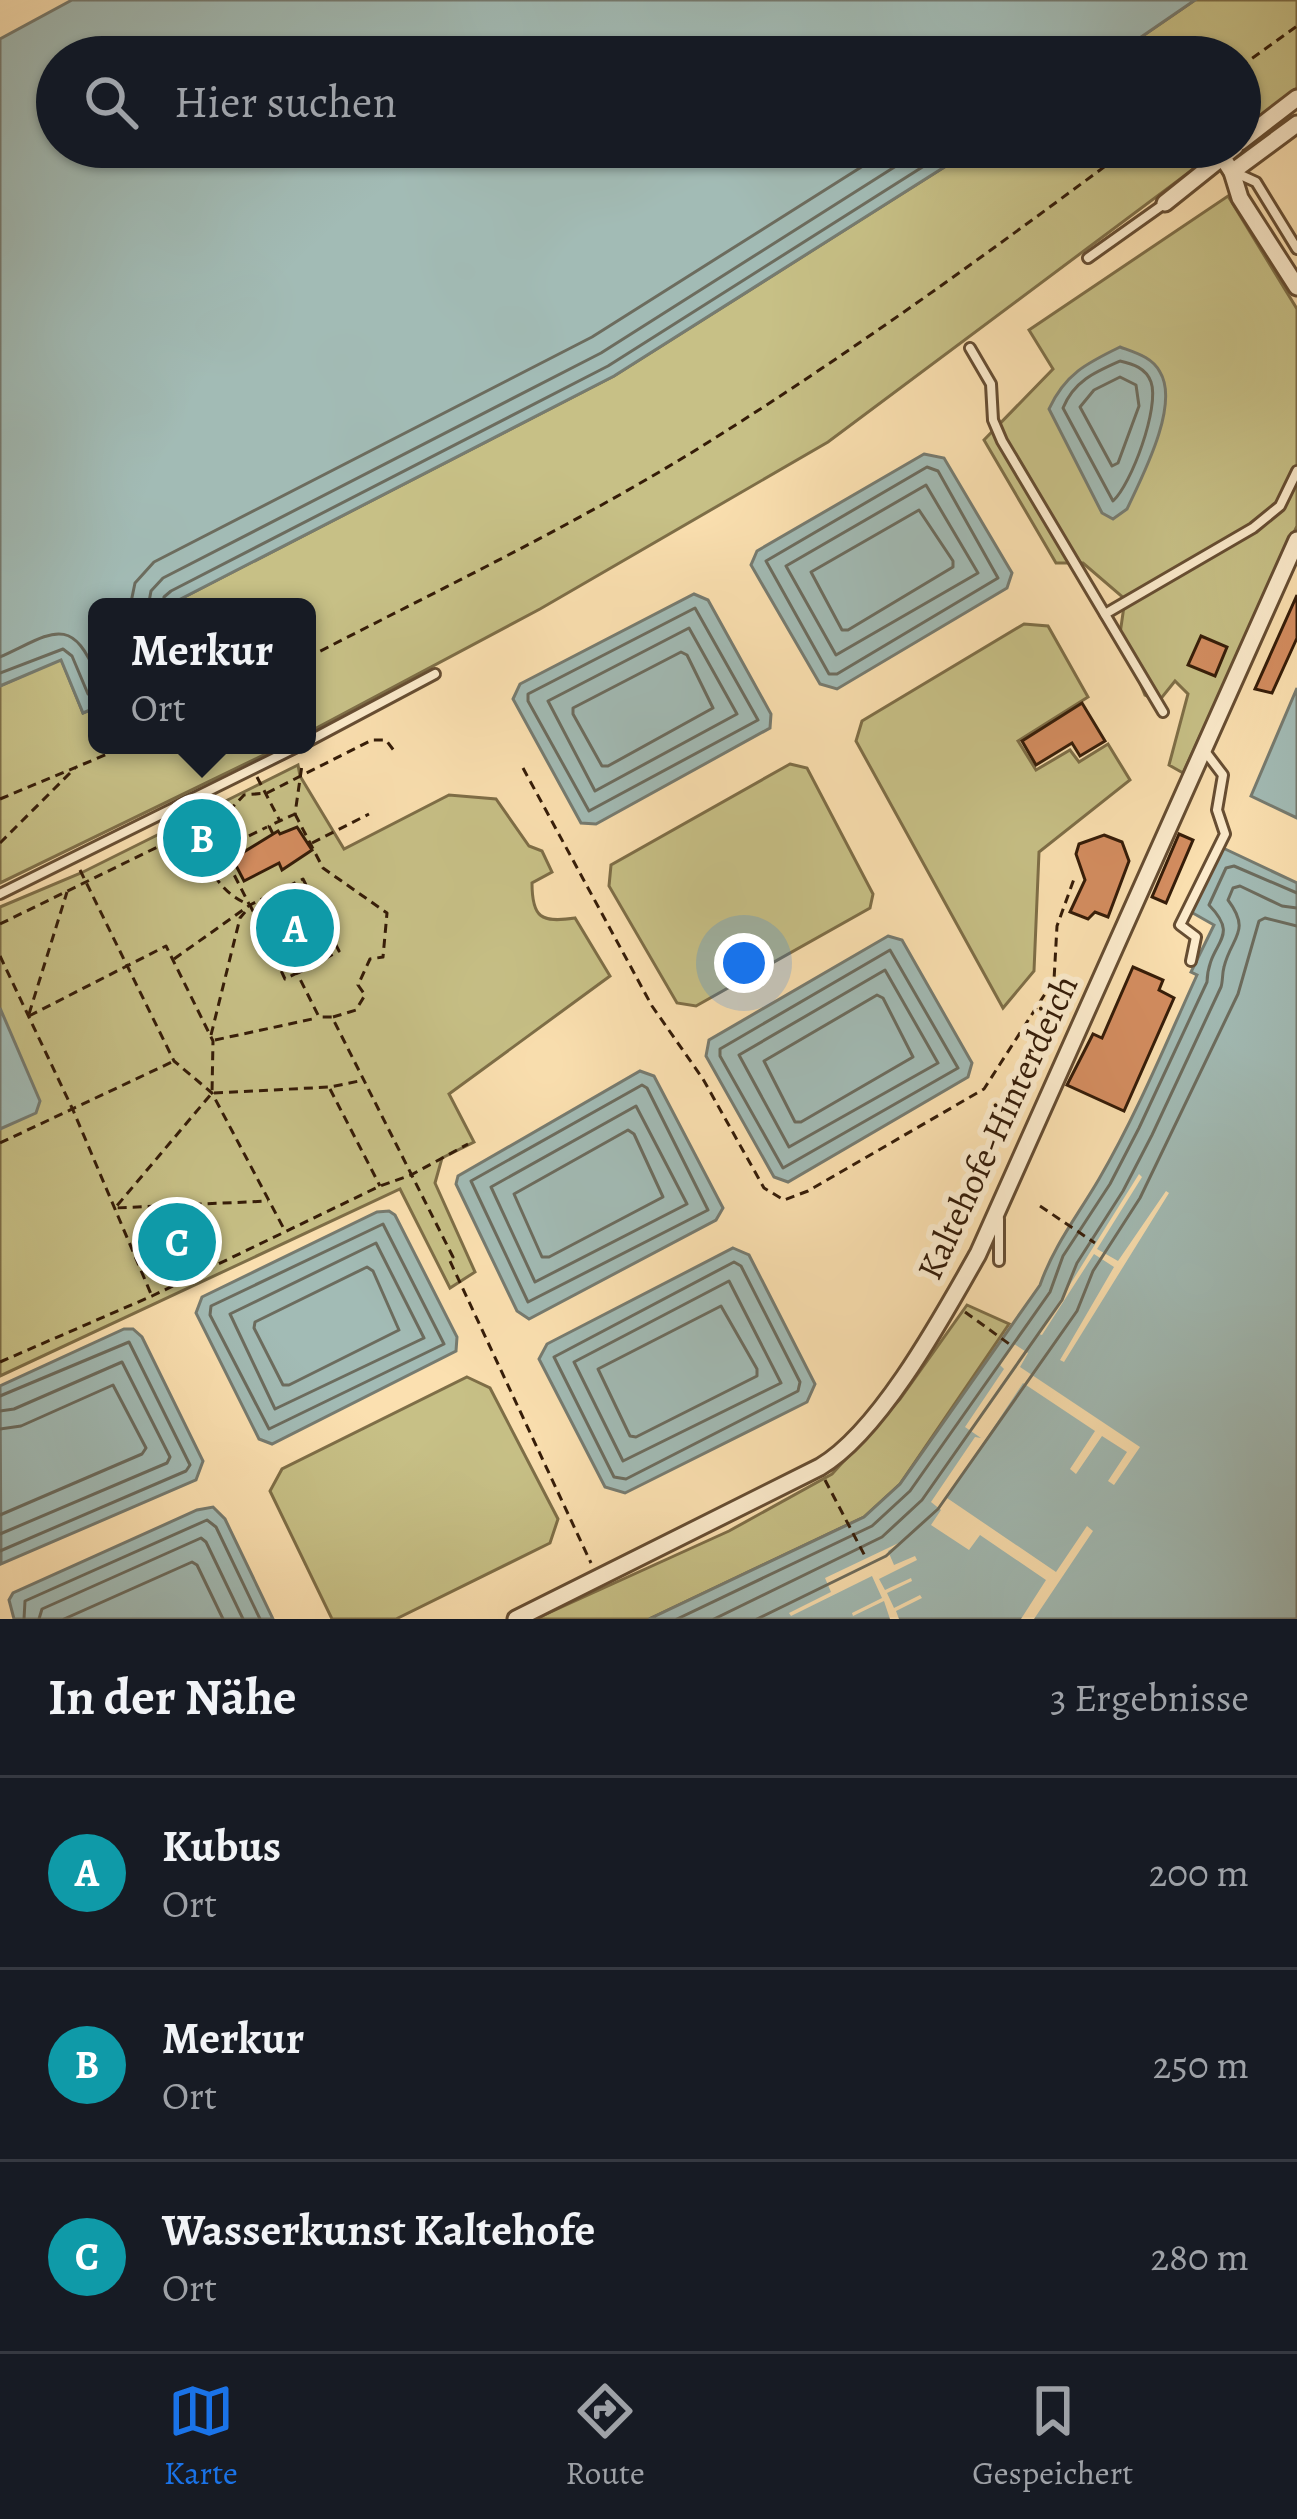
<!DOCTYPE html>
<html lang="de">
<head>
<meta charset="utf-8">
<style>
  :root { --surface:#171b24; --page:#20242c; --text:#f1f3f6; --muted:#9ea1a6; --line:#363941; --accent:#1a73e8 }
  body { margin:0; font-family:Alegreya,serif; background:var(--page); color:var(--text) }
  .you { position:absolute; left:744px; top:963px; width:42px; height:42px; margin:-30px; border:9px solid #fff; border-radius:50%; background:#1a73e8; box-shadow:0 0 0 18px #1a73e833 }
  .badge { display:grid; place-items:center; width:78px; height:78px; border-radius:50%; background:var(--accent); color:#fff; font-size:39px; font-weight:700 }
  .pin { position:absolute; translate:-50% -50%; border:6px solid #fff; box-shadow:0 3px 12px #0006 }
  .popup { position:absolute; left:88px; top:598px; width:228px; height:156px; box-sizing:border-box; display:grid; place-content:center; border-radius:18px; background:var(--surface); filter:drop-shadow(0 3px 9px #0005); font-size:39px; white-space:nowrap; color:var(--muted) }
  .popup b { font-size:45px; color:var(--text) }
  .popup::after { content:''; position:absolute; left:50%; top:100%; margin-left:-24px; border:24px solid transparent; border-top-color:var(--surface) }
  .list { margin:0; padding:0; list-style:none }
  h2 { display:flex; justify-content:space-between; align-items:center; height:156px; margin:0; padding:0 48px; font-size:51px }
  h2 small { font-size:39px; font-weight:400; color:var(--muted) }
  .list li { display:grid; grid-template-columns:78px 1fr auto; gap:36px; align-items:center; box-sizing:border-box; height:192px; padding:0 48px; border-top:3px solid var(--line) }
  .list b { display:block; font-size:45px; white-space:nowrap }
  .list p { margin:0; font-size:39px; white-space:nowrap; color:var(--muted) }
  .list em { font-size:39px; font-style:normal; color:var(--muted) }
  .icon { flex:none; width:66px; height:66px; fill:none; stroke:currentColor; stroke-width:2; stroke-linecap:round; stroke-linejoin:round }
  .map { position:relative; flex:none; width:1297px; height:1619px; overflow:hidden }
  .search { position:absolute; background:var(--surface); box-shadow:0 3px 9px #0004; left:36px; right:36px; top:36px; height:132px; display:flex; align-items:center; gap:30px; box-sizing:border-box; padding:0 42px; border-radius:66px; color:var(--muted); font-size:45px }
  .sheet { height:732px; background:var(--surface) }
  nav { display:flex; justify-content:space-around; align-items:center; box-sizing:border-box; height:168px; border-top:3px solid var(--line); background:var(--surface); font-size:33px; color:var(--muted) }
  nav a { display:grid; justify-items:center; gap:6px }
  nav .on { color:var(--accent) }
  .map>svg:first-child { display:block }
  .green { fill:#c7c086; stroke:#7e6e47; stroke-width:3 }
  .water { fill:#a2bbb5; stroke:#767b70; stroke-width:3 }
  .pier { fill:#fbe0b0 }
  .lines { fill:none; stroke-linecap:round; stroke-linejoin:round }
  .shore { stroke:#6c6c5e; stroke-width:3 }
  .building { fill:#d48d60; stroke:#351c08; stroke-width:3 }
  .lane-casing { stroke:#664d32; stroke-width:14 }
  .street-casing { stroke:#664d32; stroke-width:21 }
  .path { stroke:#351c08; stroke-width:3; stroke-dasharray:9 6; stroke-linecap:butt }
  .lane { stroke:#fcebcc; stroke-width:8 }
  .street { stroke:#fcebcc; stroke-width:15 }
  .labels { text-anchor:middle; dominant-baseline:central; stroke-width:12; stroke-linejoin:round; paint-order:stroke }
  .street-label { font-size:36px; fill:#351c08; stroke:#fcebcc }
</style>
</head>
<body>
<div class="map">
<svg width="1297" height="1619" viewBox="0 0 1297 1619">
  <rect width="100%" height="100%" fill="#fbe0b0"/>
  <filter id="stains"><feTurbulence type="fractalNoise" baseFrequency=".00167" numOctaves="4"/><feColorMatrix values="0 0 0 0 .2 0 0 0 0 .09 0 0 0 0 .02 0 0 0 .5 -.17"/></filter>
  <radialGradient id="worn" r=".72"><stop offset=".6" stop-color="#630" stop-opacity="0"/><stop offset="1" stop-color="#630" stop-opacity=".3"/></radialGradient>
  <g class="green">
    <polygon points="1195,0 1297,0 1297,88 1240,132 1240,57 1112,57"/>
    <polygon points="976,147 1223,147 828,442 540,609 307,733 307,607 165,607 614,376"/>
    <polygon points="1228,196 1297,309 1297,526 1183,773 1169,765 1188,694 1175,681 1159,701 1145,695 1120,634 1125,599 1083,563 1056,563 984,440 1053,369 1029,330"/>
    <polygon points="1024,624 1048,626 1088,697 1018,741 1036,770 1070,750 1079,762 1108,744 1130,780 1039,852 1034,971 1003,1008 856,741 862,721"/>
    <polygon points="61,659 83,713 97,707 97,745 284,745 0,883 0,686"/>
    <polygon points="790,764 807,768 873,894 870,908 696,1006 677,1003 609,886 611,865"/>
    <path d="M298,765L300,776L344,849L449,795L496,799L529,846L542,851L552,872L532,883C532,918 541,923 575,918L610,976L449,1094L474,1142L442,1158L435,1183L475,1272L450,1288L400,1189L0,1376V907L81,873Z"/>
    <polygon points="967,1305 1009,1324 900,1484 864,1517 649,1619 535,1619 729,1531 832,1474 900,1399"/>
    <polygon points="467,1377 490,1388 558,1519 550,1543 396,1619 332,1619 270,1491 282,1469"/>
  </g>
  <g class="water">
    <polygon points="72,0 1195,0 1112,57 57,57 57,147 976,147 614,376 165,607 97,607 97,707 83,713 61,660 0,686 0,39"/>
    <path d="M1120,347C1136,353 1152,357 1160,372C1180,405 1142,477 1127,509L1113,519L1102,513L1049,409C1065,374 1087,363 1120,347Z"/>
    <polygon points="924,454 944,458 1012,573 1007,588 837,689 820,684 751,565 757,551"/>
    <polygon points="694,594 708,600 771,714 770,728 596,824 581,823 513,699 520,684"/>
    <polygon points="1297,688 1297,818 1251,796"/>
    <path d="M1223,848L1297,883V1619H649L864,1517L900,1484L1040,1285C1054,1245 1078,1215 1099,1179C1137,1114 1166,1043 1197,975L1191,972L1214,925L1191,912Z"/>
    <polygon points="888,936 902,940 972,1063 968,1077 788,1182 774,1177 706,1056 709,1040"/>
    <polygon points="0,1008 40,1101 36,1113 0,1129"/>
    <polygon points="640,1071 654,1076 723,1208 716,1220 529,1319 517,1311 456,1184 458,1176"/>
    <polygon points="389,1211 395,1215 457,1337 456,1351 272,1444 259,1439 196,1313 202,1297 377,1212"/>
    <polygon points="733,1248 749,1255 815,1384 807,1402 625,1493 605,1487 539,1359 547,1344"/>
    <polygon points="124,1329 133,1329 142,1337 203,1461 196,1480 1,1564 0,1386"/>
    <polygon points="213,1507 225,1519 273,1619 14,1619 9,1600 13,1593 197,1510"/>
  </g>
  <g class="pier">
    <polygon points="1139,1174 1142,1177 1097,1249 1118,1261 1166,1191 1169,1193 1064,1362 1060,1360 1114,1267 1094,1254 1042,1335 1039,1334"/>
    <polygon points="1014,1344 1028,1353 1020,1367 1140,1447 1114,1485 1108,1481 1127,1452 1102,1436 1076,1474 1070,1469 1095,1431 1023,1383 947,1498 1056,1572 1087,1526 1093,1531 1034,1619 1021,1619 1046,1580 980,1535 969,1550 931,1525 941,1510 931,1502 975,1437 981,1438 965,1427 1004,1369 1000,1365"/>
    <polygon points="907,1539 888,1551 894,1565 915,1556 917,1560 879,1579 885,1590 911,1578 912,1581 887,1593 894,1608 920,1595 922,1598 896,1611 899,1619 890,1619 884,1601 853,1616 852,1613 882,1598 872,1576 791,1616 789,1613 831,1592 825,1578"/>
  </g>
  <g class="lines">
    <g class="shore">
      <path d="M1120,361C1133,364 1146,368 1151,382C1160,407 1131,485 1113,501L1063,408C1074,381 1095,372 1120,361Z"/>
      <polygon points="1120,377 1136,385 1139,406 1118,463 1112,466 1080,407 1094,390"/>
      <polygon points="927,467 938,471 998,578 837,674 829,674 766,561"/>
      <polygon points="926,485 978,573 836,655 786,566"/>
      <polygon points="919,510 953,561 953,567 848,630 842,630 811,572"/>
      <polyline points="130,607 135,583 154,562 592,337 893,147"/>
      <polyline points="148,607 151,591 163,578 601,353 926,147"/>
      <polyline points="163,607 164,597 171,591 608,366 954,147"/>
      <polygon points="695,608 758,720 589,811 528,701 528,694"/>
      <polygon points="689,628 737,714 595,791 548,701"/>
      <polygon points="681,652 687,655 713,708 608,766 602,766 573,714 573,708"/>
      <path d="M0,657C51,634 71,612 97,676"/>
      <polyline points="0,673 63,649 72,656 88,694 97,697"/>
      <polygon points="890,950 958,1068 783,1168 720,1056 720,1049"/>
      <polygon points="885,970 938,1063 789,1147 739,1055"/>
      <polygon points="877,995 883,998 913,1057 801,1122 795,1122 764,1061"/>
      <polygon points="642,1085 647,1088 708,1210 528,1302 471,1181"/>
      <polygon points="636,1106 687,1204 535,1282 491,1187"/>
      <polygon points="628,1130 634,1134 663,1197 549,1257 542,1257 514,1194"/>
      <polygon points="383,1224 444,1344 269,1429 210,1315 211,1306"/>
      <polygon points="376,1243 424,1338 275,1409 230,1314"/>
      <polygon points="734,1262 741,1266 800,1382 798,1391 626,1479 614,1477 554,1357"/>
      <polygon points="367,1267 373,1271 399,1330 289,1385 283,1385 254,1328 255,1322"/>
      <polygon points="729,1281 781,1383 623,1461 574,1362"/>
      <polygon points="721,1306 757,1369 757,1376 636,1437 630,1436 598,1369"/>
      <polyline points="0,1396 129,1342 190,1465 186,1471 0,1551"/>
      <polyline points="0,1411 14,1409 122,1362 170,1457 167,1463 0,1534"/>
      <polyline points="0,1429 21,1426 113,1385 146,1448 142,1454 0,1515"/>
      <polyline points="24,1619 25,1601 207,1520 216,1527 260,1619"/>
      <polyline points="39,1619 42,1609 201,1538 206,1542 243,1619"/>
      <polyline points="64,1619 192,1562 197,1565 223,1619"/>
      <path d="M677,1619L872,1526L910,1491L1050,1292L1063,1256L1110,1184L1139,1128L1207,982C1208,941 1242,939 1209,905L1226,868L1234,866L1297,893"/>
      <path d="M714,1619L882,1537L922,1500L1062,1300L1077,1263L1123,1191L1152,1135L1221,987C1223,981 1222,974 1224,967C1231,937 1252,932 1228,900L1233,888L1240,886L1282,906L1297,908"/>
      <polyline points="757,1619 886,1556 938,1509 1077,1311 1093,1271 1140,1198 1238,994 1259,921 1265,918 1297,926"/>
    </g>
  </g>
  <g class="building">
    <polygon points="1297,595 1297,638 1272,693 1255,689"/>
    <polygon points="1201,636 1227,647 1215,676 1188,665"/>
    <polygon points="1082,703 1105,741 1080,756 1072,743 1036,765 1022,741"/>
    <polygon points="297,827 312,850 282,870 279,863 244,881 232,858 235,850 242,853 278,831 280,834"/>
    <polygon points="1179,834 1193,840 1166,903 1152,897"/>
    <polygon points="1104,835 1122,842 1129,861 1108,917 1095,912 1088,919 1070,912 1085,880 1076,854 1079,844"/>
    <polygon points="297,895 323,946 292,962 266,910"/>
    <polygon points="1133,967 1163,980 1159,990 1174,998 1124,1111 1067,1085 1093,1034 1102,1038"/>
  </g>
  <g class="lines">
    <g class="lane-casing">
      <g id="lane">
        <polyline points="1234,172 1256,182 1297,249"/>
        <polyline points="1088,258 1164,204"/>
        <polyline points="970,348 991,384 993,420 1002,441 1163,712"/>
        <polyline points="1105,614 1253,528 1280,506 1297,471"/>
        <polyline points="307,742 435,674"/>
        <polyline points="0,894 301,745"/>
        <polyline points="1191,961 1196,937 1180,925 1225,834 1217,810 1223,775 1204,750"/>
        <polyline points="999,1219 999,1261"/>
      </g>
    </g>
    <g class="street-casing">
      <g id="street">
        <polyline points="1240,142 1297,98"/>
        <polyline points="1223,158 1232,172 1240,198 1297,287"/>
        <polyline points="1232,172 1297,124"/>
        <polyline points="1165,203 1235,147"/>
        <path d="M516,1619L820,1467C880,1432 943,1316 978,1254L1297,540"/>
      </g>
    </g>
    <g class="path">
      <polyline points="1240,67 1297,26"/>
      <path d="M307,658C448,585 592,517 726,431C865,343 999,245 1131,147"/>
      <polyline points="523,768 652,1006 703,1079 764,1188 784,1200 808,1191 984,1089 1054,980 1057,926 1074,879"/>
      <polyline points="257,777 280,821"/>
      <polyline points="0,799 129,745"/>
      <polyline points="221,804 240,839"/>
      <polyline points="295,814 323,868 387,913 383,957 370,959 358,985 365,995 356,1010 333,1017"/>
      <path d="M184,825L191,830C206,861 216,892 250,905L285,979L297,973L319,1017H332L453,1257L449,1259L591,1563"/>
      <polyline points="195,833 221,849 249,904"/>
      <polyline points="273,834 269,826 295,814 302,765"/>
      <polyline points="0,843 75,768"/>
      <polyline points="312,843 369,814"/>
      <polyline points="222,849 267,827"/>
      <polyline points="80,870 174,1061 212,1093 284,1229"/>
      <polyline points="0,924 227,813 244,795 267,793 372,740 386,740 395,752"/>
      <polyline points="0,956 73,1110 151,1294"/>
      <polyline points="174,959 250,905 303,879 339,951 298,973"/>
      <polyline points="29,1014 67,892"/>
      <polyline points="29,1016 166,946 213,1041 212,1093 115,1208 268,1201"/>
      <polyline points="211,1035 240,918 245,912"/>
      <polyline points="215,1040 317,1018"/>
      <polyline points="330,1089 380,1186"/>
      <polyline points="214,1093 330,1087 364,1080"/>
      <polyline points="0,1143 172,1062"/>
      <polyline points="1040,1206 1095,1243"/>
      <polyline points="965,1312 1012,1346"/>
      <polyline points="0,1362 152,1296 380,1186 411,1175 468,1144"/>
      <polyline points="825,1480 866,1558"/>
    </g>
    <use href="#lane" class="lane"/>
    <use href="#street" class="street"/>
  </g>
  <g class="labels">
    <g class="street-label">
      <text transform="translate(997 1127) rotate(-65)">Kaltehofe-Hinterdeich</text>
    </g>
  </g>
  <rect width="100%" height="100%" filter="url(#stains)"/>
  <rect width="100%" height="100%" fill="url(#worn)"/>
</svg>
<div class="you"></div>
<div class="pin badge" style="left:295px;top:928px;background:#0f9aa8">A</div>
<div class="pin badge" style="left:202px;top:838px;background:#0f9aa8">B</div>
<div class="popup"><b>Merkur</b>Ort</div>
<div class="pin badge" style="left:177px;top:1242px;background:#0f9aa8">C</div>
<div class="search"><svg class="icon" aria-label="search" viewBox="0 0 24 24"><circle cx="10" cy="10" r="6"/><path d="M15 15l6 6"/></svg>Hier suchen</div>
</div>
<section class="sheet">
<h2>In der Nähe<small>3 Ergebnisse</small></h2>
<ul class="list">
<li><span class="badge" style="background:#0f9aa8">A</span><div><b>Kubus</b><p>Ort</p></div><em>200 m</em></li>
<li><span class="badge" style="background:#0f9aa8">B</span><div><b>Merkur</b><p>Ort</p></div><em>250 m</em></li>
<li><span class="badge" style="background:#0f9aa8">C</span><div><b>Wasserkunst Kaltehofe</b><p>Ort</p></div><em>280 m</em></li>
</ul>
</section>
<nav>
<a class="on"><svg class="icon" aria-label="map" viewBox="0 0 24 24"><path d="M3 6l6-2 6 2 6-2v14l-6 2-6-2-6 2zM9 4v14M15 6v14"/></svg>Karte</a>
<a><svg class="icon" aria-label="directions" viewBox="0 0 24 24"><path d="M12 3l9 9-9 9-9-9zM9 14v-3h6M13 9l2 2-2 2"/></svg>Route</a>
<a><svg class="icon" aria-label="saved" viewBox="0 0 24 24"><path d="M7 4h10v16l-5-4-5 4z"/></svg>Gespeichert</a>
</nav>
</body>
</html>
